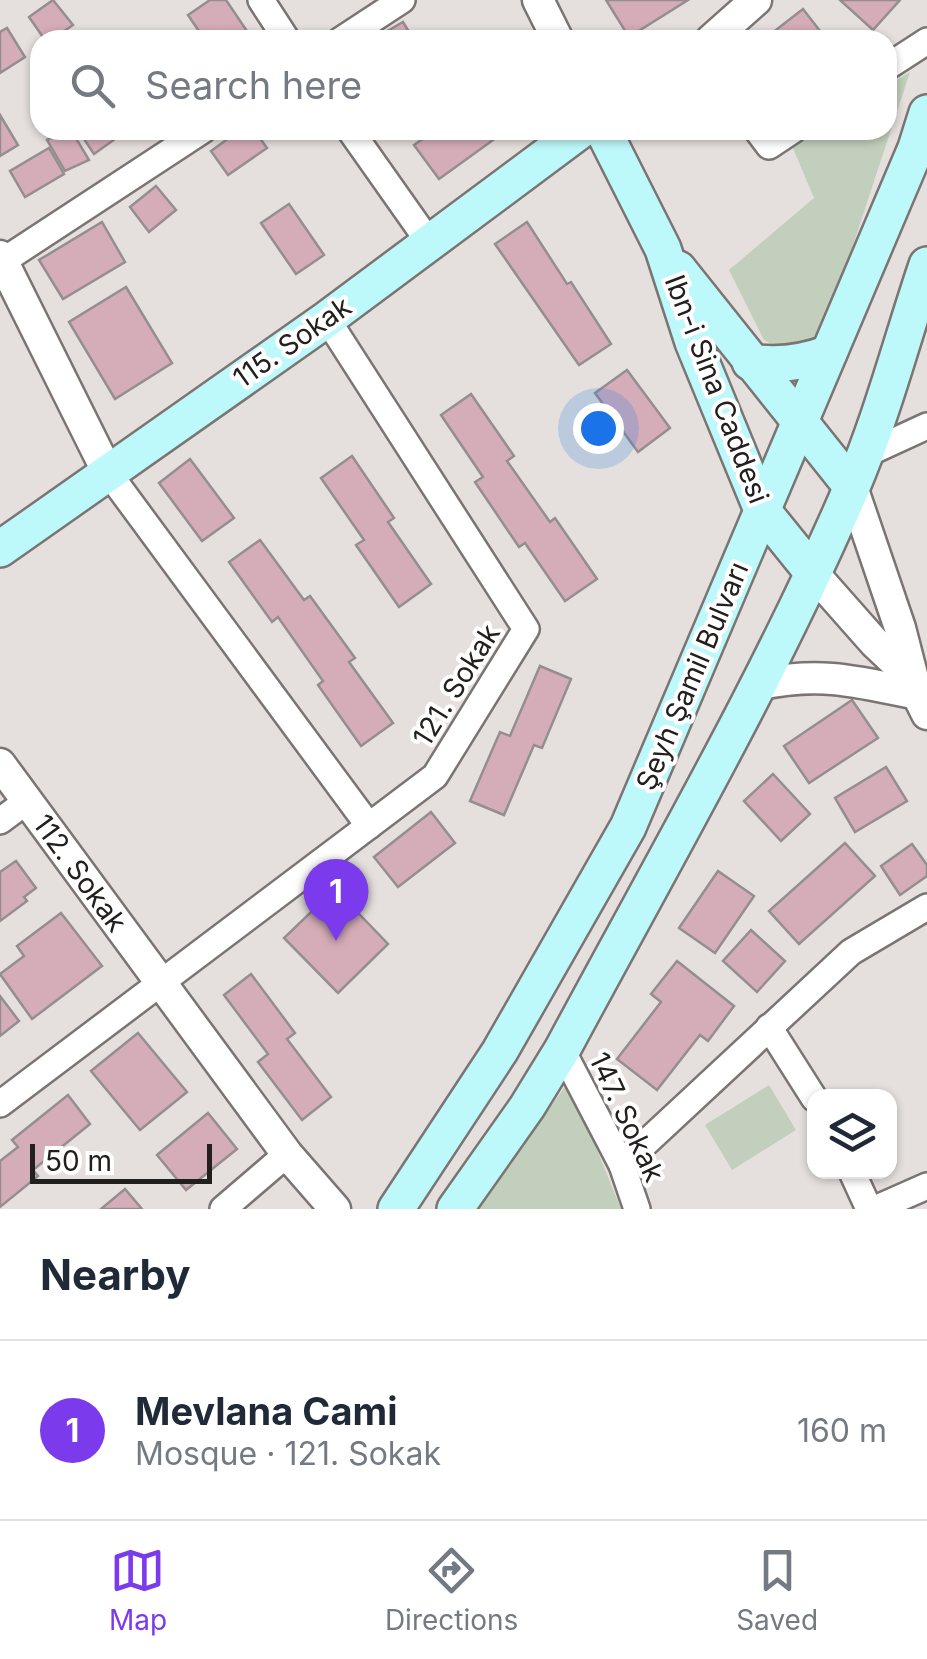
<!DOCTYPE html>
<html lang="en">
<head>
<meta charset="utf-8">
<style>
  :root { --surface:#fff; --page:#f6f6f7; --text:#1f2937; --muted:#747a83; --line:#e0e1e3; --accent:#7c3aed }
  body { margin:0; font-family:Inter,sans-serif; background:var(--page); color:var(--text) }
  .controls { position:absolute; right:30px; bottom:30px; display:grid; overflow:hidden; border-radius:20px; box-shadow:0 2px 8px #0004 }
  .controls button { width:90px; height:90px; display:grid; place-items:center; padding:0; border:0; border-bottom:2px solid var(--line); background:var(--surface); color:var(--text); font:50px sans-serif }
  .scale { position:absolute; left:30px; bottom:25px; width:182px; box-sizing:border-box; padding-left:10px; border:5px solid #22201f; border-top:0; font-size:28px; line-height:35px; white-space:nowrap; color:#22201f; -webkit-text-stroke:8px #fff; paint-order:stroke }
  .you { position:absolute; left:598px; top:428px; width:35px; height:35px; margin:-25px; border:8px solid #fff; border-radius:50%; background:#1a73e8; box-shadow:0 0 0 15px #1a73e833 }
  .badge { display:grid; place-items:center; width:65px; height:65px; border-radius:50%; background:var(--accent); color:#fff; font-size:32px; font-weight:700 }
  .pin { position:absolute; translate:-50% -82px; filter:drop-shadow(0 2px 5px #0008) }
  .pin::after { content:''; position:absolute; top:52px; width:35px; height:30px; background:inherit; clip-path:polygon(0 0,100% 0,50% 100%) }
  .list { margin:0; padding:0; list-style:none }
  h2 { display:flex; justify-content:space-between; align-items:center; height:130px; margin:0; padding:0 40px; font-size:42px }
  h2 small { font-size:32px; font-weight:400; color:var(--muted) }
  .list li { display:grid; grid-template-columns:65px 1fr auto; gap:30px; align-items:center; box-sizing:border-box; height:180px; padding:0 40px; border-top:2px solid var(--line) }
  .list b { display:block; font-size:38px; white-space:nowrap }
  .list p { margin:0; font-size:32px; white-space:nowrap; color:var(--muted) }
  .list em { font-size:32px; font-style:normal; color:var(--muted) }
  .icon { flex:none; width:55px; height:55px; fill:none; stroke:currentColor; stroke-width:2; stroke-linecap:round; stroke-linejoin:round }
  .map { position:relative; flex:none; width:927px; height:1209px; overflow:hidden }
  .search { position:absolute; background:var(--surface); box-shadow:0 2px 8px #0004; left:30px; right:30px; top:30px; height:110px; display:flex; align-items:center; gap:25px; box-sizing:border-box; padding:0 35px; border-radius:30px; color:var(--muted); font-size:38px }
  .sheet { height:310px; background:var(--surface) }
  nav { display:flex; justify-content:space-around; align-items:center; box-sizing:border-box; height:140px; border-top:2px solid var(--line); background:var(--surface); font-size:28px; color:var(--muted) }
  nav a { display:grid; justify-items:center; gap:5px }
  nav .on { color:var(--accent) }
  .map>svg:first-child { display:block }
  .green { fill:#c1cfbc }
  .building { fill:#d5adb9; stroke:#948e90; stroke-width:2.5 }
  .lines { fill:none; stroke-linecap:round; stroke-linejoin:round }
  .minor-casing { stroke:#7a7572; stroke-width:30 }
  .tertiary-casing { stroke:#7a7572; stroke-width:35 }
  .secondary-casing { stroke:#7a7572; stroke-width:40 }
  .minor { stroke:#fff; stroke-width:25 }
  .tertiary { stroke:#fff; stroke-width:30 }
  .secondary { stroke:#bdf8fa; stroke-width:35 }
  .labels { text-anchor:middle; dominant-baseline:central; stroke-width:8; stroke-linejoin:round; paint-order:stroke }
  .street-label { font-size:28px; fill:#22201f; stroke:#fff }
</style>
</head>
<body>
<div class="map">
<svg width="927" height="1209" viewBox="0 0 927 1209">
  <rect width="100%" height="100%" fill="#e5e0dd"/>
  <g class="green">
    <polygon points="910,72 831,312 810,345 781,349 764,340 729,270 814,198 792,146 817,130 887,130 887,86"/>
    <polygon points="569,1081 621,1209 477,1209"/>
    <polygon points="769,1085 796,1130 732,1170 705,1125"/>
  </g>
  <g class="building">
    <polygon points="53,0 73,25 51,40 45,40 29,17"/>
    <polygon points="210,0 226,0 253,40 205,40 188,15"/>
    <polygon points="606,0 688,0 629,37"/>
    <polygon points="840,0 900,0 873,30"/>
    <polygon points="803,9 827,40 763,40"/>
    <polygon points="403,22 414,40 372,40"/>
    <polygon points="7,28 25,57 0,73 0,32"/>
    <polygon points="0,115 18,145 0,156"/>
    <polygon points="63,130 71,130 89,160 65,171 47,140"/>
    <polygon points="78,130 119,130 122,134 94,154"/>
    <polygon points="240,130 254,130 267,148 228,175 211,151"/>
    <polygon points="435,130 485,130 493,140 439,179 414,145"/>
    <polygon points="49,148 64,174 25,197 10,171"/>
    <polygon points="156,186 176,210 149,232 130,207"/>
    <polygon points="289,204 324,255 296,274 261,223"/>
    <polygon points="102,222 125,262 63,299 39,260"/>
    <polygon points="527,222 567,284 571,282 611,344 579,365 495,244"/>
    <polygon points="126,287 172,363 115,399 69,322"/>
    <polygon points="627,370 670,428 638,452 595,393"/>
    <polygon points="471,394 514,456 507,461 550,522 555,518 597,579 565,601 525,543 519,547 475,482 483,477 441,415"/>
    <polygon points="352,456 394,518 388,522 431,584 399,607 356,545 364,540 321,478"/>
    <polygon points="190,459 234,518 202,541 159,483"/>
    <polygon points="260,540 304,600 310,596 355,658 349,662 393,723 361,746 318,685 323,681 278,617 272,622 229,562"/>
    <polygon points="540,666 571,679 542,748 534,745 504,815 470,801 500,732 510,736"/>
    <polygon points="852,700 878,738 809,783 784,746"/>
    <polygon points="886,767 907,801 855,832 835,798"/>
    <polygon points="773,774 810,814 781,841 744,801"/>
    <polygon points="431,812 455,843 398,887 374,857"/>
    <polygon points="845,843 875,876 799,944 769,911"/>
    <polygon points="912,844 927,865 927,876 900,895 881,866"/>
    <polygon points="16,861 36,888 24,897 27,901 0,921 0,872"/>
    <polygon points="718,871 754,896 715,953 679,928"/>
    <polygon points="335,889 388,944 338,993 284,938"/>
    <polygon points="61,913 102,966 32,1019 0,974 24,956 17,946"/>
    <polygon points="751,930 785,961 757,992 723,961"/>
    <polygon points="677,961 734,1006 708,1041 700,1035 657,1090 617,1059 661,1002 651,994"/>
    <polygon points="251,974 295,1033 287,1039 331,1097 302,1120 258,1062 268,1054 224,995"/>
    <polygon points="0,996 19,1021 0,1036"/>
    <polygon points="138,1033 187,1092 140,1130 91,1071"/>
    <polygon points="68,1095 90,1124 33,1170 38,1176 0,1207 0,1161 18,1147 12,1140"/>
    <polygon points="208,1113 237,1149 186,1190 157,1155"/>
    <polygon points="125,1189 142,1209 101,1209"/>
  </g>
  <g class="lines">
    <g class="minor-casing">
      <g id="minor">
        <polyline points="261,0 287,40"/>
        <polyline points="341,40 402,0"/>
        <polyline points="887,67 927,41"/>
        <polyline points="350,130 429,242"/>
        <polyline points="757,130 769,146 793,130"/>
        <polyline points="3,261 203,130"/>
        <polyline points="864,455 927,426"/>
        <polyline points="107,471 369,826"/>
        <polyline points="0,821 27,801"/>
        <polyline points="769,1027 814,1098"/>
        <polyline points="562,1050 622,1165 637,1209"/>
        <polyline points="0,1104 435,776 526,629 327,319"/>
        <polyline points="622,1165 851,952 927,907"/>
        <polyline points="852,1172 869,1209"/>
        <polyline points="223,1209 287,1154"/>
        <polyline points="875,1209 927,1186"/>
      </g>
    </g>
    <g class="tertiary-casing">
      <g id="tertiary">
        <polyline points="538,0 558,40"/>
        <polyline points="711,40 756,0"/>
        <polyline points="0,256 107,471"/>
        <polyline points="852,487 900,628 917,694 927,714"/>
        <polyline points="813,573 874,642 912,678"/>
        <path d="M757,685C819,671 856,681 917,694"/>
        <polyline points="0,764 287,1154 335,1209"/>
      </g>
    </g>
    <g class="secondary-casing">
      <g id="secondary">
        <polyline points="603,130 663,249 693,342 762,510 813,573"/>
        <polyline points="678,269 852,487"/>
        <path d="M750,362C777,366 803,363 829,353"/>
        <polyline points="0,549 327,319 581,130"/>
        <polyline points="396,1209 500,1051 628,827 916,148 927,113"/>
        <path d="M455,1209L527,1107L562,1050C661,865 768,682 851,489C882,417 902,339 927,265"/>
      </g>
    </g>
    <use href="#minor" class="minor"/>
    <use href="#tertiary" class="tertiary"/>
    <use href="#secondary" class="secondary"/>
  </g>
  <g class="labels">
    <g class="street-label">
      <text transform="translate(292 342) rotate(-35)">115. Sokak</text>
      <text transform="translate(717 389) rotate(69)">Ibn-i Sina Caddesi</text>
      <text transform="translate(692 676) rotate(-67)">Şeyh Şamil Bulvarı</text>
      <text transform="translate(456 685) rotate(-58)">121. Sokak</text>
      <text transform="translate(80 873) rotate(54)">112. Sokak</text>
      <text transform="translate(627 1117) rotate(65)">147. Sokak</text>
    </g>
  </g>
</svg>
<div class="controls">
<button><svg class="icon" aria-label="layers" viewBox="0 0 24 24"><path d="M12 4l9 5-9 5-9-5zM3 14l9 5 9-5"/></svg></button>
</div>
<div class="scale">50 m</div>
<div class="you"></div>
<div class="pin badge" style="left:336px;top:941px">1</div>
<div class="search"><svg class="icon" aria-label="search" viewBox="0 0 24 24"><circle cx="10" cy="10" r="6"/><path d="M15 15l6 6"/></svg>Search here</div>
</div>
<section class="sheet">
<h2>Nearby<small></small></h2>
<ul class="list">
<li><span class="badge">1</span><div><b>Mevlana Cami</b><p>Mosque · 121. Sokak</p></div><em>160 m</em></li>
</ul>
</section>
<nav>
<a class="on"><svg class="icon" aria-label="map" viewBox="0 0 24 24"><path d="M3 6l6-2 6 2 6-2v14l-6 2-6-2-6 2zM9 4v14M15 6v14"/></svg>Map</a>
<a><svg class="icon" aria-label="directions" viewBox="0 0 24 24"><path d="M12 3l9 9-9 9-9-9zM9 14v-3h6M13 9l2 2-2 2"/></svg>Directions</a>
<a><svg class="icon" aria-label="saved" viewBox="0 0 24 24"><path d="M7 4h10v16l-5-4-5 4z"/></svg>Saved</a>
</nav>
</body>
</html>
